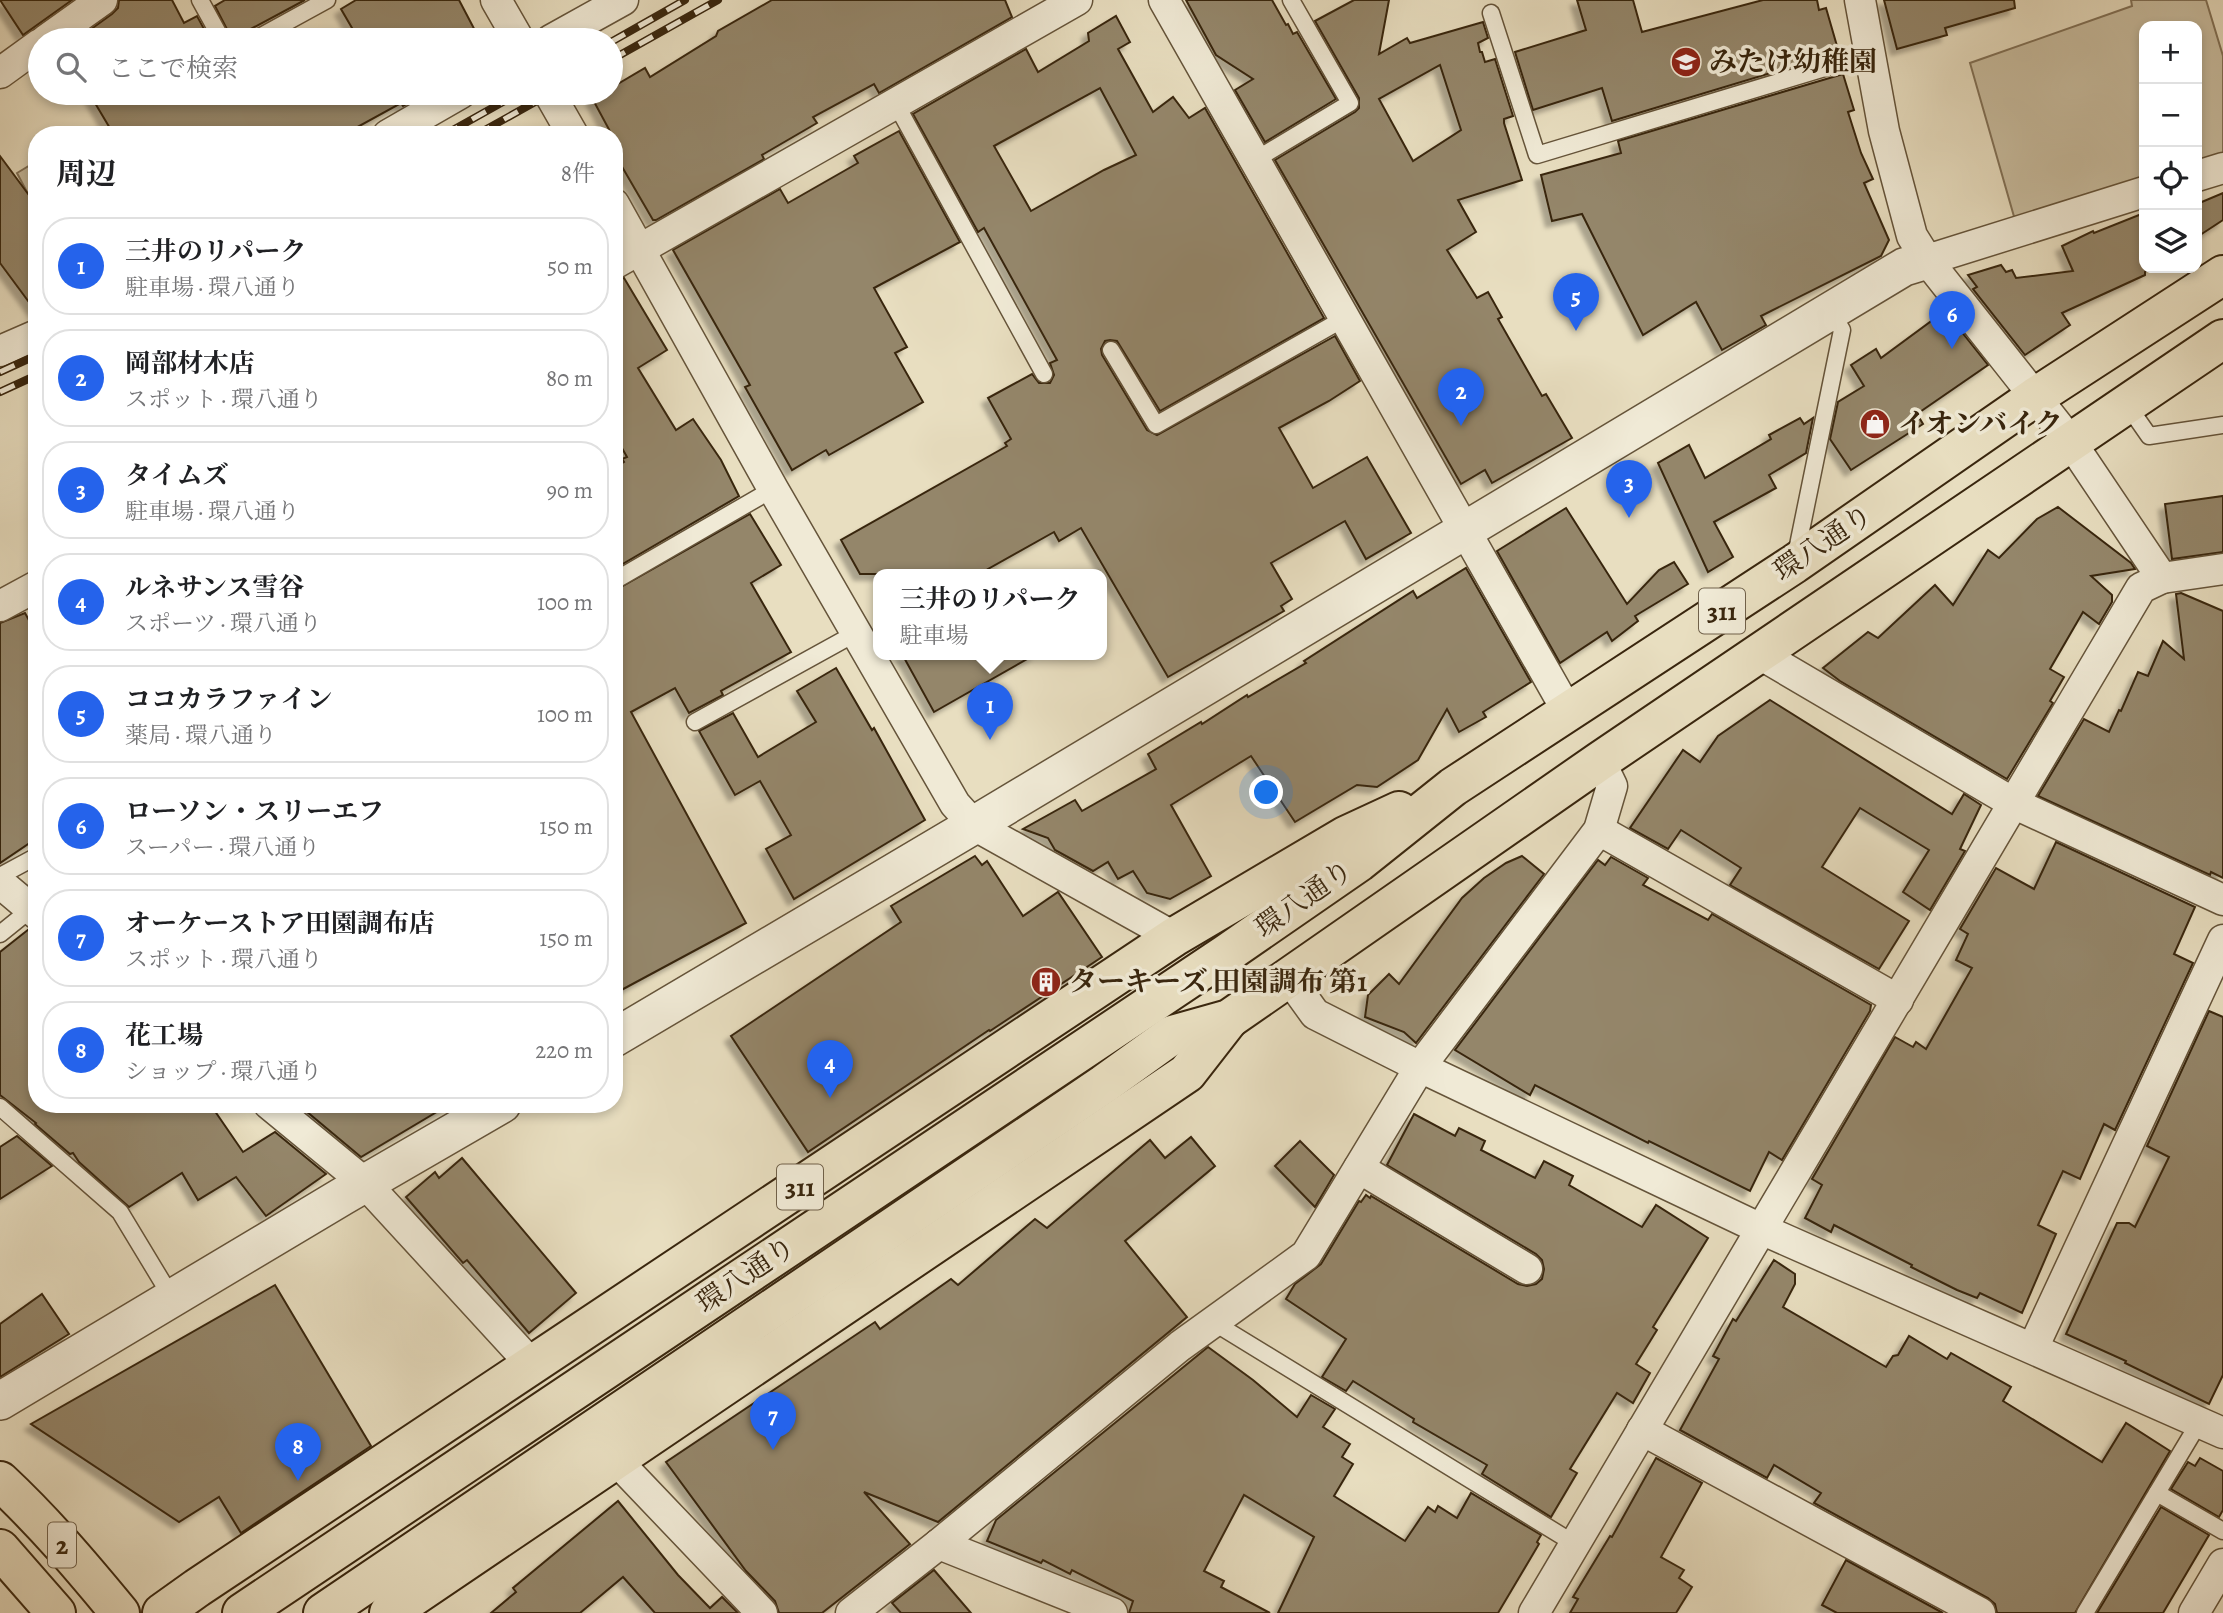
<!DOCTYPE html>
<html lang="ja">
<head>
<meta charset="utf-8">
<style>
  :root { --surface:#fff; --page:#f6f6f6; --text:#202124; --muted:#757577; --line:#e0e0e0; --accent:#2563eb }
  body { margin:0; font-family:Alegreya,"Noto Serif JP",serif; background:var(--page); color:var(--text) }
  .controls { position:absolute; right:21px; top:21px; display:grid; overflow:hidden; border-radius:14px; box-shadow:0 4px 10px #0003 }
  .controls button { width:63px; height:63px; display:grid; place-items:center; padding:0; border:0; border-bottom:2px solid var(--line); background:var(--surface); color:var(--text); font:35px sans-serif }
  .you { position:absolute; left:1267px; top:793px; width:24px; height:24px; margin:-18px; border:5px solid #fff; border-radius:50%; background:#1a73e8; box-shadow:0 0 0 10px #1a73e833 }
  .badge { display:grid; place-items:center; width:46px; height:46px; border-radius:50%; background:var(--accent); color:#fff; font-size:23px; font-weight:700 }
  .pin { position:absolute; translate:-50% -58px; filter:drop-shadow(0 2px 4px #0008) }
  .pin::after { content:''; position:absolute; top:37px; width:24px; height:21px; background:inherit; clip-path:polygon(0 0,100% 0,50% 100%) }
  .popup { position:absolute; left:873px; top:569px; width:234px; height:91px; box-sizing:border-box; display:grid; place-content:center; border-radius:14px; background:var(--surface); filter:drop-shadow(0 2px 5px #0005); font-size:23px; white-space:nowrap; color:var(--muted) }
  .popup b { font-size:26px; color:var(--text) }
  .popup::after { content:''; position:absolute; left:50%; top:100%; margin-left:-14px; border:14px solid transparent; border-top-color:var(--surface) }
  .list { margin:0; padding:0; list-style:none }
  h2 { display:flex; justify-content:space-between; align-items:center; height:91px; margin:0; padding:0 28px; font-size:30px }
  h2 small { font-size:23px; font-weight:400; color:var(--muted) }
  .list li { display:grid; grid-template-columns:46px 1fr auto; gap:21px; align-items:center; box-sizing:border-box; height:98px; margin:0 14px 14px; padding:0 14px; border:2px solid var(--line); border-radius:28px }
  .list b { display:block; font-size:26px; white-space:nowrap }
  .list p { margin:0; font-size:23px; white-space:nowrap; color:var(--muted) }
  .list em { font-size:23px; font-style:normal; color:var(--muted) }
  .icon { flex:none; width:38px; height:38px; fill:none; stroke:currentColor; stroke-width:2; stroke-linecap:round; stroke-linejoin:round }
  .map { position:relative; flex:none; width:2223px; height:1613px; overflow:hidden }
  .search { position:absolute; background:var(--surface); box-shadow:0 4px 10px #0003; left:28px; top:28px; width:595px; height:77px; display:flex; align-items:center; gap:18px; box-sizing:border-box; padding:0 24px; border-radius:38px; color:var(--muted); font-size:26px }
  .panel { position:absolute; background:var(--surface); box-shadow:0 4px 10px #0003; left:28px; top:126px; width:595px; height:987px; border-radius:28px }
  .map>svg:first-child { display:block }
  .green { fill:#cabfa2; stroke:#827258; stroke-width:2 }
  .building { fill:#94866b; stroke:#39260e; stroke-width:2; fill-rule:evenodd; filter:url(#shadow) }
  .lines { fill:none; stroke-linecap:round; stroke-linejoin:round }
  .service-casing { stroke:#65543a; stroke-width:19 }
  .minor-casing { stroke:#65543a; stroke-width:33 }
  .tertiary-casing { stroke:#65543a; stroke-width:40 }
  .primary-casing { stroke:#39260e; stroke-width:42 }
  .service { stroke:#f0ead6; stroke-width:16 }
  .minor { stroke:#f0ead6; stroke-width:30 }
  .tertiary { stroke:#f0ead6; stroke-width:37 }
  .primary { stroke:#e8dec0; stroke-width:38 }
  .rail-casing { stroke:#39260e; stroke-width:8 }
  .rail { stroke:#f0ead6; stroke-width:5; stroke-dasharray:16; stroke-linecap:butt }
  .labels { text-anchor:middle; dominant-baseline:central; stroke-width:7; stroke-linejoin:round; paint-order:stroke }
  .shield { fill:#f0ead6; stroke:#70614a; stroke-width:2 }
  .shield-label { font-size:26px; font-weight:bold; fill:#39260e }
  .poi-label { font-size:28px; font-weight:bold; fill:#39260e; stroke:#f0ead6; text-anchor:start }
  .street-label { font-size:28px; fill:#39260e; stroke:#f0ead6 }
</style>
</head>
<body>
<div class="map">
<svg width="2223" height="1613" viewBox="0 0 2223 1613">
  <defs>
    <filter id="shadow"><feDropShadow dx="-6" dy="6" stdDeviation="2" flood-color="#0004"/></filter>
  </defs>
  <rect width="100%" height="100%" fill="#e8dec0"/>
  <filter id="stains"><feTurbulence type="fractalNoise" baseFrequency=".00286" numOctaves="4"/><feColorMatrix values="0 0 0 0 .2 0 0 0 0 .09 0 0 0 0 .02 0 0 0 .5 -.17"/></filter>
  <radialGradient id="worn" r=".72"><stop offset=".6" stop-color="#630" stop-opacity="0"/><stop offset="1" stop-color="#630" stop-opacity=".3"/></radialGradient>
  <g class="green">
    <polygon points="2131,0 2206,0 2223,56 2223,153 2197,162 2197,26 2144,26 2144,179 2015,220 1970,63 2132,6"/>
    <polygon points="37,161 37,211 17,173"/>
  </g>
  <g class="building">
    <polygon points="0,0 72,0 23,35"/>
    <polygon points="119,0 172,0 184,23 197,16 210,40 76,40 112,14 118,8"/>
    <polygon points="225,0 305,0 232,39 215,6"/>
    <polygon points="356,0 459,0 480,40 359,40 341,9"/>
    <polygon points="772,0 1005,0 1012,17 879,93 874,84 813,117 817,123 762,155 764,159 656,220 653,220 614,153 614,135 612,135 592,98 602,93 611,93 611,88 645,68 650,77 716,36 718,31"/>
    <polygon points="1186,0 1272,0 1286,25 1288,24 1293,34 1297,32 1336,99 1265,142 1235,90 1253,79 1216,55"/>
    <path d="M1354,0H1389L1379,54L1407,38L1410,43L1483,22L1488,38L1478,43L1480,52H1482L1485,62L1495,59L1513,116L1504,119V123L1522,180L1458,200L1476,232L1447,250L1477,298L1488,292L1502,317L1498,319L1542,396L1546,394L1572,438L1492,483L1485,470L1461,484L1275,160L1355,112L1359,108V98L1315,21ZM1440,65L1461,130L1413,161L1379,99Z"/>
    <polygon points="1577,0 1633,0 1642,32 1763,0 1817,0 1819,10 1826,8 1837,46 1834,46 1837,53 1612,121 1602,88 1533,110 1515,52 1586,30"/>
    <polygon points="1884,0 2014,0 2015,8 1945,28 1947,35 1897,49"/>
    <path d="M1116,16L1130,42L1118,49L1153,112L1173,97L1189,118L1205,108L1324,318L1160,411L1117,341L1110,340L1105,341L1101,349L1102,355L1147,430L1157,435L1335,336L1360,381L1329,401L1279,428L1313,488L1367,457L1411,533L1366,559L1345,521L1271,563L1292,599L1281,606L1284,611L1168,677L1081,528L1059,541L1054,532L979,574H860L841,540L1007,446L1005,443L1011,439L988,398L1032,374L1039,383H1050L1054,375L1050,363L1057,360L984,228L978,232L913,114L1026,49L1038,72L1089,41L1088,33ZM1100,88L1136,155L1104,170L1031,211L994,146Z"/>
    <polygon points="1843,74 1854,110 1848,112 1861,153 1873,179 1864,183 1889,240 1881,256 1761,316 1766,325 1722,350 1696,302 1643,335 1582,214 1552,221 1541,175 1621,153 1618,141"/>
    <polygon points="89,93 426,93 403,106 401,103 343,135 114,135"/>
    <polygon points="899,131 960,242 874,288 907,347 895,353 923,402 829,455 826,450 792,470 745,387 750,385 673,250 780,189 788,203 858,163 854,156"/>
    <polygon points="0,156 37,206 37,313 0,263"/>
    <polygon points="2223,193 2223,220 2197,237 2197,204"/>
    <polygon points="2144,213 2144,268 2151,268 2145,272 2145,275 2062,313 2070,325 2025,355 1973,289 1977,287 1968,275 2001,265 2006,272 2012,270 2016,278 2073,271 2062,246 2093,231 2094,233"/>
    <polygon points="624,278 667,350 638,368 676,430 693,419 721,460 739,496 614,569 614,468 624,462 622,459 627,457 614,434 614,281"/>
    <polygon points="1945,311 1988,365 1917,414 1923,424 1851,470 1830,439 1838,402 1864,386 1851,365 1876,349 1881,358"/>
    <polygon points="1800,418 1804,424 1813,418 1806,453 1769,475 1776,488 1714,522 1733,557 1708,572 1658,463 1689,445 1705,478 1771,439 1769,435"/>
    <polygon points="2223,496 2223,552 2172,559 2165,504"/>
    <polygon points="2058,507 2131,563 2135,569 2091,576 2112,595 2112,602 2099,624 2083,612 2050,669 2064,677 2050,701 2053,703 2007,779 1840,681 1823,668 1868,632 1878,638 1935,585 1953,605 1988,550 1999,558 2037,519"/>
    <polygon points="1566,508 1627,604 1659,570 1674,562 1688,584 1635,616 1638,621 1612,641 1607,632 1560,663 1497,551"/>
    <polygon points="750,514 781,565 751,583 791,652 721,691 723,695 689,713 675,688 631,712 746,923 614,994 614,591"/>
    <polygon points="1466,568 1531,682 1483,712 1486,717 1459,732 1447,709 1418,760 1377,787 1357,785 1295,822 1251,756 1171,805 1211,876 1170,899 1147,893 1133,871 1118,879 1108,862 1093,871 1055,850 1048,838 1023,829 1075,800 1082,811 1156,769 1148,754 1201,722 1202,724 1247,695 1248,697 1306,663 1304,661 1413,591 1417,598"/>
    <polygon points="2181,593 2223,611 2223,878 2211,872 2210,875 2038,796 2084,719 2109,732 2119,710 2121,711 2138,672 2148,676 2163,641 2184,659 2176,594"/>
    <polygon points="25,613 37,635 37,838 0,863 0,623"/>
    <polygon points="902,654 1036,654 934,712"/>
    <polygon points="836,668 872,730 874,728 925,820 794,899 766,849 791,835 760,781 735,795 699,731 733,713 758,757 816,722 797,691"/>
    <polygon points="1770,700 1952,814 1964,794 1981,805 1960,849 1965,851 1930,910 1903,892 1929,850 1860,808 1822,867 1909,921 1879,969 1730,885 1741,868 1681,830 1668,849 1630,828 1683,750 1700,762 1718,736"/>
    <polygon points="2056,842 2195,907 2174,954 2193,963 2115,1130 2104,1124 2080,1179 2063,1171 2038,1225 2056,1234 2022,1313 1980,1293 1977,1298 1957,1290 1911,1267 1912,1265 1834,1225 1831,1232 1805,1218 1822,1185 1812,1179 1895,1037 1913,1047 1916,1042 1926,1049 1972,968 1956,960 1968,934 1960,929 1996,868 2034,889"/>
    <polygon points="975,856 982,865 987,861 1023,916 1058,892 1102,957 990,1031 989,1030 808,1152 731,1036 901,922 891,906"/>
    <polygon points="1522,856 1544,874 1416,1043 1404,1032 1365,1017 1368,995 1389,974 1399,984 1462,898 1484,878 1506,863"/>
    <polygon points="1611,857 1648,878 1643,885 1708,920 1712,914 1871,1005 1870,1011 1782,1160 1769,1152 1750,1191 1649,1141 1648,1143 1535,1085 1530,1095 1455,1050 1598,860 1605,865"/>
    <polygon points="29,929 37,931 37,1104 210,1104 243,1152 275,1132 326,1174 266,1216 236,1177 198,1200 182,1173 129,1207 79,1162 73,1153 70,1154 35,1124 36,1123 0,1095 0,952"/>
    <polygon points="2209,1011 2223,1017 2223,1375 2209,1404 2125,1363 2126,1361 2066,1334 2117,1223 2129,1223 2135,1227 2169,1157 2147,1146"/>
    <polygon points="317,1104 450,1104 361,1157 306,1111"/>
    <polygon points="1414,1114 1455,1136 1459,1128 1485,1141 1481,1150 1535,1178 1544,1161 1573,1176 1569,1185 1642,1227 1656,1205 1708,1238 1653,1327 1657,1330 1636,1364 1650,1373 1633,1403 1617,1393 1570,1469 1577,1473 1551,1517 1482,1474 1487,1465 1413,1422 1414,1419 1353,1381 1346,1391 1322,1377 1346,1339 1286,1299 1295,1284 1321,1264 1359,1201 1361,1202 1366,1195 1370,1198 1371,1196 1518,1284 1527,1286 1536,1284 1542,1279 1544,1269 1542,1260 1536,1254 1387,1165"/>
    <polygon points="17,1136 52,1166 0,1199 0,1147"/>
    <polygon points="1191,1137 1215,1166 1125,1241 1187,1317 938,1522 864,1492 910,1544 822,1613 779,1613 775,1601 746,1571 666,1462 875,1322 880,1329 951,1279 958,1285 1035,1219 1047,1228 1150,1140 1165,1158"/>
    <polygon points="1300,1141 1334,1175 1315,1207 1275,1166"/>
    <polygon points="462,1158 576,1293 529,1333 467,1260 463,1263 406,1197 435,1172 439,1178"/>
    <polygon points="1774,1260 1795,1274 1795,1284 1783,1307 1886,1367 1893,1356 1898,1355 1909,1336 1947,1359 1951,1353 2011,1387 2003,1401 2102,1462 2126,1423 2170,1451 2075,1613 1997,1613 1995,1604 1988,1598 1814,1503 1821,1493 1774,1465 1767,1478 1680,1430 1719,1359 1713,1356 1733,1319 1736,1321"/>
    <polygon points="275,1285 371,1446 241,1533 219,1497 179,1522 31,1424"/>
    <polygon points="42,1294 69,1334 0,1377 0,1324"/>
    <polygon points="1208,1347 1253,1380 1297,1417 1311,1395 1335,1409 1323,1427 1350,1444 1342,1457 1353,1464 1334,1496 1405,1541 1428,1507 1435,1512 1438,1506 1457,1518 1471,1493 1541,1535 1537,1542 1539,1544 1498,1613 1278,1613 1314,1537 1244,1495 1204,1571 1224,1581 1221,1587 1270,1613 1129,1613 1133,1601 1072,1570 1070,1574 1043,1560 1041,1563 987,1541 996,1520"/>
    <polygon points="1656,1458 1702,1483 1661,1557 1684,1570 1679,1578 1692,1587 1676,1613 1570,1613 1578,1599 1573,1597 1610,1536 1612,1537"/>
    <polygon points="2200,1458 2223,1471 2223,1510 2219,1517 2171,1489 2188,1462 2195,1466"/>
    <polygon points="618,1501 678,1575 710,1608 722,1597 738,1613 655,1613 623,1577 580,1613 491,1613 516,1592 513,1588"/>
    <polygon points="2161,1507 2209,1535 2163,1613 2097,1613"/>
    <polygon points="1846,1560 1943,1613 1837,1613 1822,1605"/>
    <polygon points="934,1570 971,1613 901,1613 892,1603"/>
  </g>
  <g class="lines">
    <g class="service-casing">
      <g id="service">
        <polyline points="200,0 222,40"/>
        <polyline points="1491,13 1537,155 1871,54"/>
        <polyline points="254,40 327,0"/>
        <polyline points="896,104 1044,374"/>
        <polyline points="1255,160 1350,103 1291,0"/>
        <polyline points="1111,350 1156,425 1345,318"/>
        <polyline points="2126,403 2149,436 2223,425"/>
        <polyline points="1796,555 1842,330 1831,312"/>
        <polyline points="614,581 773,489"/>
        <polyline points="695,722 856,633"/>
        <polyline points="0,876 37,856"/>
        <polyline points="0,934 31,909"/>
        <polyline points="0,1107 120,1212 172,1298"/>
        <polyline points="1213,1322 1575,1544"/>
        <polyline points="2157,1493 2223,1531"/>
        <polyline points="2085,1613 2200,1421"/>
      </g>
    </g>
    <g class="minor-casing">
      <g id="minor">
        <polyline points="496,0 519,40"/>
        <polyline points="1164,0 1568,712"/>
        <polyline points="46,40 102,0"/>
        <polyline points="551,40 623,0"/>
        <polyline points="0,73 40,44"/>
        <polyline points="549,93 573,135"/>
        <polyline points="388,135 461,93"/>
        <polyline points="2197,176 2223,168"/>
        <polyline points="614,204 773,489 955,804 974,825 1174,937"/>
        <polyline points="1927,260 2144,192"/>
        <polyline points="614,264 1077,0"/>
        <polyline points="0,351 37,335"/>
        <polyline points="2162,578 2223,569"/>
        <polyline points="0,606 37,586"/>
        <polyline points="1758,653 2015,804 2223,900"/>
        <polyline points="1599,830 1898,1000"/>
        <polyline points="0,883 37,914"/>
        <polyline points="1289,978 1315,1014 1420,1067 1761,1229 2223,1433"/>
        <polyline points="269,1104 365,1183 532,1365"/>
        <polyline points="1359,1168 1527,1269"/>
        <polyline points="2033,1348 2223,940"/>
        <polyline points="1642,1430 1980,1613"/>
        <polyline points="616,1460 762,1613"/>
        <polyline points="939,1544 1112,1613"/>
        <polyline points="851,1613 939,1544 1180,1346 1306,1255 1420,1067 1599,830 1612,786 1600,761"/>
        <polyline points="1534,1613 2141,588 2162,578 2070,441 1927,260 1912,236 1884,131 1860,0"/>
        <polyline points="2194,1613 2223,1564"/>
      </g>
    </g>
    <g class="tertiary-casing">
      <g id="tertiary">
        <polyline points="614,1038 974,825 1904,267 1927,260"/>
        <polyline points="0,1401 343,1196 502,1104"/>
      </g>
    </g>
    <g class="primary-casing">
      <g id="primary">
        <path d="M0,1481C44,1522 82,1567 120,1613"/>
        <polyline points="0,1549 56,1613"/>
        <polyline points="162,1613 197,1588 1174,937 1345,836 1399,811"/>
        <polyline points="242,1613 1226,954 1359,862 1453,787 1794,564 2035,397 2223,275"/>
        <polyline points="323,1613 1104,1084 1172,1035 1229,1019 1600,761 2223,339"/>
        <polyline points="389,1613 1187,1073 1229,1019"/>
      </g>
    </g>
    <use href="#service" class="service"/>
    <use href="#minor" class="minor"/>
    <use href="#tertiary" class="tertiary"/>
    <use href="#primary" class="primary"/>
    <g class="rail-casing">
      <g id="rail">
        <polyline points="611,42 685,0"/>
        <polyline points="611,60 718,0"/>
        <polyline points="444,135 519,93"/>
        <polyline points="476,135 551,93"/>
        <polyline points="0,372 37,355"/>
        <polyline points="0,392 37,375"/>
      </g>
    </g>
    <use href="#rail" class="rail"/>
  </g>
  <defs>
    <g id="school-disc" transform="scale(1.575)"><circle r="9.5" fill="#8f2418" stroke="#f0ead6"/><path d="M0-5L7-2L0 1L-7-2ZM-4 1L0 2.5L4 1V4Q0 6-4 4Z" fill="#fff"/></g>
    <g id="shop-disc" transform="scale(1.575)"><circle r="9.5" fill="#8f2418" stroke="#f0ead6"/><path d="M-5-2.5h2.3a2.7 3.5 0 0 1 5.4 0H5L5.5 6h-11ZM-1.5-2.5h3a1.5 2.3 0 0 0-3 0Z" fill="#fff"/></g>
    <g id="building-disc" transform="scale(1.575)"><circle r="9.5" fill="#8f2418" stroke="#f0ead6"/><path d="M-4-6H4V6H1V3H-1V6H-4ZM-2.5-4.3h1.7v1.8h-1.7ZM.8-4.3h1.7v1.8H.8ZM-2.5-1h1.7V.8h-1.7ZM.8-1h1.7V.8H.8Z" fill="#fff"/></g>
  </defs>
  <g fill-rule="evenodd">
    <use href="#school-disc" x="1686" y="62"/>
    <use href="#shop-disc" x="1875" y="424"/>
    <use href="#building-disc" x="1046" y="982"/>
  </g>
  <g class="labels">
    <g class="shield">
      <rect x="1699" y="588.5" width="46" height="45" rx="5"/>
      <rect x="777" y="1164.5" width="46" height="45" rx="5"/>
      <rect x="48" y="1522.5" width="28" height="45" rx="5"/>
    </g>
    <g class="shield-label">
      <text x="1722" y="611">311</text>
      <text x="800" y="1187">311</text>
      <text x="62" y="1545">2</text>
    </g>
    <g class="poi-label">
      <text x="1709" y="62">みたけ幼稚園</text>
      <text x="1898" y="424">イオンバイク</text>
      <text x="1069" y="982">ターキーズ 田園調布 第1</text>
    </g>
    <g class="street-label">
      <text transform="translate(1823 543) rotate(-34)">環八通り</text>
      <text transform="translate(1304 899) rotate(-35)">環八通り</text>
      <text transform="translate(746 1275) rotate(-34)">環八通り</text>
    </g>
  </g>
  <rect width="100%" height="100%" filter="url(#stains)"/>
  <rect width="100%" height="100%" fill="url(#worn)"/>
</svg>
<div class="controls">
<button>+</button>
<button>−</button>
<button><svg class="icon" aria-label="locate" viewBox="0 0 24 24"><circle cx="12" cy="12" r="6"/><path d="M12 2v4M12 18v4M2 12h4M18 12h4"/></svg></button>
<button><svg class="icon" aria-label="layers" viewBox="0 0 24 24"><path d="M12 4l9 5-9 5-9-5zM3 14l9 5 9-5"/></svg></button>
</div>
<div class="you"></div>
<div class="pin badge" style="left:990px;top:740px">1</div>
<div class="popup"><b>三井のリパーク</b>駐車場</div>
<div class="pin badge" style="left:1461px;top:426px">2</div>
<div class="pin badge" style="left:1629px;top:518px">3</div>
<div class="pin badge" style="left:830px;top:1098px">4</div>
<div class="pin badge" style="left:1576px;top:331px">5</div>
<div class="pin badge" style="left:1952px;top:349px">6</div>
<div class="pin badge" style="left:773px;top:1450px">7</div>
<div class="pin badge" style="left:298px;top:1481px">8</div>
<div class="search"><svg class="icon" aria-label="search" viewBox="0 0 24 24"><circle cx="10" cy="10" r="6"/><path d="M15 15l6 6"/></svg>ここで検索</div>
<section class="panel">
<h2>周辺<small>8件</small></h2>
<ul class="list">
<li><span class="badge">1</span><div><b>三井のリパーク</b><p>駐車場 · 環八通り</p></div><em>50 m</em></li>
<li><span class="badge">2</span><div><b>岡部材木店</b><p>スポット · 環八通り</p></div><em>80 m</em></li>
<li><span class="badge">3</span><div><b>タイムズ</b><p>駐車場 · 環八通り</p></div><em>90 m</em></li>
<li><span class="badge">4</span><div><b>ルネサンス雪谷</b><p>スポーツ · 環八通り</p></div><em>100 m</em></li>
<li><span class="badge">5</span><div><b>ココカラファイン</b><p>薬局 · 環八通り</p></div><em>100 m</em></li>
<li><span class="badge">6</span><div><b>ローソン・スリーエフ</b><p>スーパー · 環八通り</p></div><em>150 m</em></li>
<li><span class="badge">7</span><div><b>オーケーストア田園調布店</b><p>スポット · 環八通り</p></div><em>150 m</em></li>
<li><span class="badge">8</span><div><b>花工場</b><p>ショップ · 環八通り</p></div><em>220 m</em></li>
</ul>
</section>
</div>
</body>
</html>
